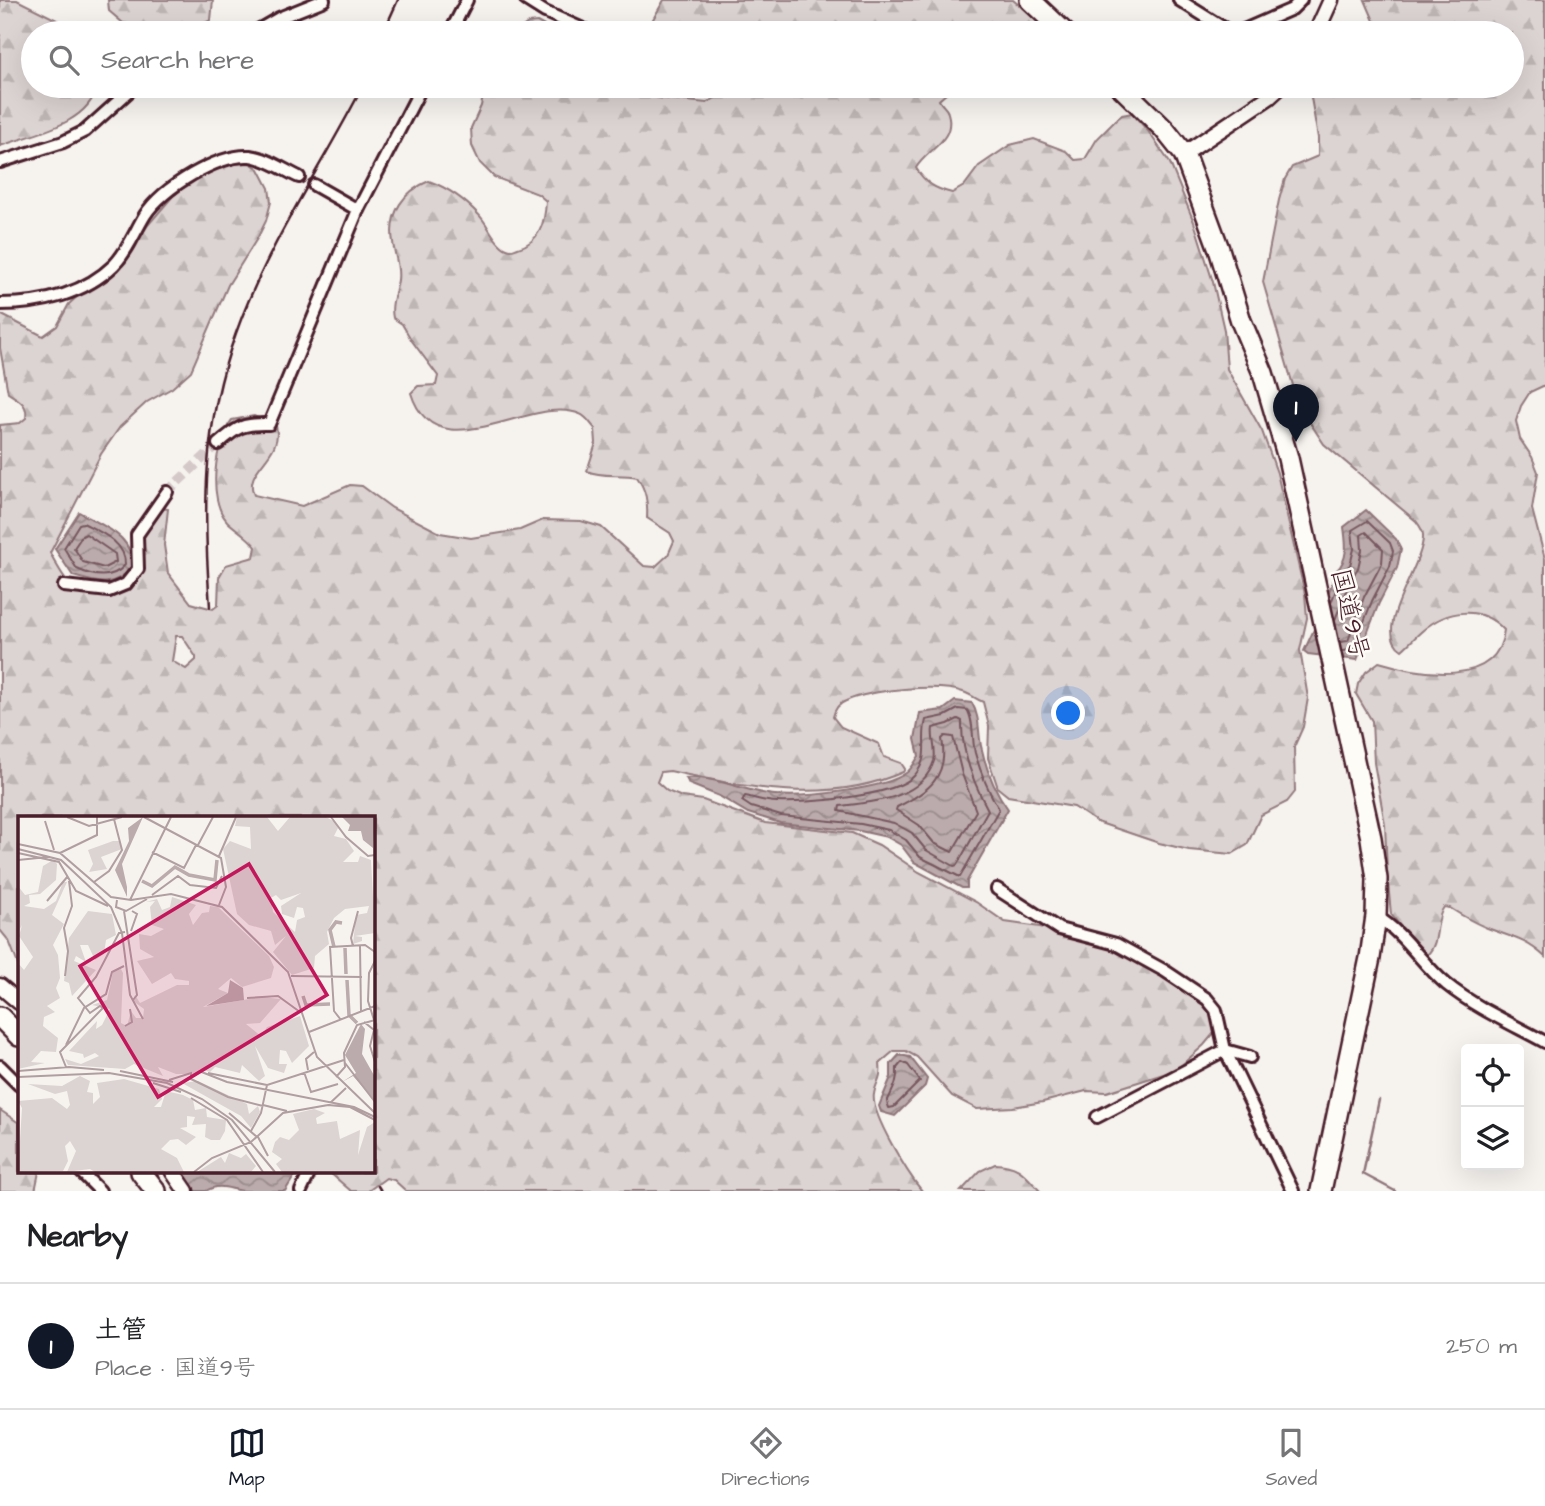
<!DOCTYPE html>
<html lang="en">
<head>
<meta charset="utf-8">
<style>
  :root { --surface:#fff; --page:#f6f6f6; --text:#202124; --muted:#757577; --line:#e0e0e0; --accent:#111827 }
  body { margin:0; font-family:"Architects Daughter","Klee One",sans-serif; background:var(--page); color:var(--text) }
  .controls { position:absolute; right:21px; bottom:21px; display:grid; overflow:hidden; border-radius:7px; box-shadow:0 7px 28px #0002 }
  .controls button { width:63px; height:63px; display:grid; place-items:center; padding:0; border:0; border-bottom:2px solid var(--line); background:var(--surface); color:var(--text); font:35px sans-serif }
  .you { position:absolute; left:1069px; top:714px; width:24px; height:24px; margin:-18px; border:5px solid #fff; border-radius:50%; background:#1a73e8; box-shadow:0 0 0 10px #1a73e833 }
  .badge { display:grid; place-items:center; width:46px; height:46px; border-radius:50%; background:var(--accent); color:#fff; font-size:23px; font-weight:700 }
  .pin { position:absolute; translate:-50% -58px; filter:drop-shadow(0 2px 4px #0008) }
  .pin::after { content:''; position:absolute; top:37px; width:24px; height:21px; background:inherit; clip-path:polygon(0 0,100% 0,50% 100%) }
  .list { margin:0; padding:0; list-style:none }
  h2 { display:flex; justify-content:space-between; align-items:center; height:91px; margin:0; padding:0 28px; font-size:30px }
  h2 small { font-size:23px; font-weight:400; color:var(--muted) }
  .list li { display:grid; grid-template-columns:46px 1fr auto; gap:21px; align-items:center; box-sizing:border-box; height:126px; padding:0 28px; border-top:2px solid var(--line) }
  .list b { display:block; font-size:26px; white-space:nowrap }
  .list p { margin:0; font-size:23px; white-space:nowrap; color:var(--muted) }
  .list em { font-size:23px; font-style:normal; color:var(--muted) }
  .icon { flex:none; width:38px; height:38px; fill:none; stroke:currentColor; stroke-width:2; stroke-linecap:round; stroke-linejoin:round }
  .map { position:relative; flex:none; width:1545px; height:1191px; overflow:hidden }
  .search { position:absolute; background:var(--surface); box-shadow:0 7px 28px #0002; left:21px; right:21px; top:21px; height:77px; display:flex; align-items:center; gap:18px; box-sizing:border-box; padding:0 24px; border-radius:38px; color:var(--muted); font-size:26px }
  .sheet { height:217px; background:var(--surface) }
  nav { display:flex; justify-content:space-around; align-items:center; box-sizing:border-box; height:98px; border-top:2px solid var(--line); background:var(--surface); font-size:19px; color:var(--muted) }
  nav a { display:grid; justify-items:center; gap:4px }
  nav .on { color:var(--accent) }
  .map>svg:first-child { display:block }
  .forest { fill:url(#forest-firs); stroke:#937a7e; stroke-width:2; fill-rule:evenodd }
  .water { fill:url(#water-waves); stroke:#8e7378; stroke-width:2 }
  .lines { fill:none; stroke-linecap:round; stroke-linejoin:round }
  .shore { stroke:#77575f; stroke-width:2 }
  .stream { stroke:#8e7378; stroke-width:2.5 }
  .street-tunnel { stroke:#d4c9c8; stroke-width:10; stroke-dasharray:10 5; stroke-linecap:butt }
  .street-casing { stroke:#4a1f2b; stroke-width:16 }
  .secondary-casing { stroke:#4a1f2b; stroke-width:19 }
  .highway-casing { stroke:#4a1f2b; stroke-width:24 }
  .street { stroke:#fdfcf7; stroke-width:10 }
  .secondary { stroke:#fdfcf7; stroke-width:14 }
  .highway { stroke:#fdfcf7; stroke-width:19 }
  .rail { stroke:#4a1f2b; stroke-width:2.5 }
  .labels { text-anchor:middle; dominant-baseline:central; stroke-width:5; stroke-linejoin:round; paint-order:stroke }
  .street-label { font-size:26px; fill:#4a1f2b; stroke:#fdfcf7 }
  .inset-river { fill:none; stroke:#bbabac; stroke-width:3.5 }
  .inset-road { fill:none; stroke:#b19ea1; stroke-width:2 }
  .view { fill:#c2185b; fill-opacity:0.15; stroke:#c2185b; stroke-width:3.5 }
  .inset-edge { fill:none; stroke:#4a1f2b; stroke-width:3.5 }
</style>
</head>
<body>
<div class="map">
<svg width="1545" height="1191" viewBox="0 0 1545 1191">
  <defs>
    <pattern id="forest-firs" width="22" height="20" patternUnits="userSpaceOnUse" patternTransform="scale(1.75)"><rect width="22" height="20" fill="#dcd4d2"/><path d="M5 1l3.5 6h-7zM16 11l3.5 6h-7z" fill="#beb6b4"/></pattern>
    <pattern id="water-waves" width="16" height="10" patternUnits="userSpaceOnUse" patternTransform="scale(1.75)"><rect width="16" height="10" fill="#bbabac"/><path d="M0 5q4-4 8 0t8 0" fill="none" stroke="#9a8b8c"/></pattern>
  </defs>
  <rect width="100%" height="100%" fill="#f6f3ef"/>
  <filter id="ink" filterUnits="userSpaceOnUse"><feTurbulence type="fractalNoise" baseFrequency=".0143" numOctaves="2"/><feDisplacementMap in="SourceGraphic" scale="14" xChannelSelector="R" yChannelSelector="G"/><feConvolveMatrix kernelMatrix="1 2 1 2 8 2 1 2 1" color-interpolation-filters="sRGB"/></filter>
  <g filter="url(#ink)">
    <g class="forest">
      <path d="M0,0H17L67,25L72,33H33V86H97C89,125 32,134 0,146Z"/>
      <polygon points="108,0 213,0 211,20 188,31 165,31 123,23 109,11"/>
      <polygon points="664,0 1013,0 1049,30 1050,33 660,33 652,21"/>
      <path d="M1365,0H1545V385L1530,392L1521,406L1516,421L1520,439L1532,457L1538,472L1532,509L1545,559V957C1525,938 1509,937 1485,927C1473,922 1461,915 1450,908L1444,907C1434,920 1441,942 1427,955L1421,953L1391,914L1387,872L1385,824L1374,763L1372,721L1356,694L1358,684L1366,672L1379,662C1419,674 1498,689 1504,630C1481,605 1447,609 1422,631C1415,637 1409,644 1402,650C1370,630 1425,565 1423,535C1423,530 1419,525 1416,521L1324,444L1299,406L1263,282L1279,200L1285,179L1292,167L1318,156V138L1309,86H1512V33H1377L1378,30Z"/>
      <polygon points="537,22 557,33 514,33 528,23"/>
      <path d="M485,86H606L629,89L658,98L707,103L717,97L718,86H955L939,100C942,106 947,108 948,113C956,141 927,149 916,168C925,183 935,189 952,193L964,186L979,166L1010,145L1034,139L1066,151L1075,160L1085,159L1097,139L1116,120L1122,115L1132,113L1148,131L1170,163L1194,222L1213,282L1224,330L1227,369L1262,431L1277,473L1305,594L1307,618L1300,650L1308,698L1303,727L1294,747L1295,792L1287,802L1261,815L1247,845L1232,854L1189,850L1159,843L1097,822L1074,807L1008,796L998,788L988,758L989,726L983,702C976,699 970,694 963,692C938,683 870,690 846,701C838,704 835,709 833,717L841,727L879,744L884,757L901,763L905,769L903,772C828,805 748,788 670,771L661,772L657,782L667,791L682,797L703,800L765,823L852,833L879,845L919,872L976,902L1005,922L1040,927L1095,941L1139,961L1197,994L1212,1009L1216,1019L1214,1033L1204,1045L1176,1070L1107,1092L1086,1091L1043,1102L1013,1107L977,1109L952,1096L917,1057L906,1051H894L880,1063C882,1081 876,1080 874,1094C870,1114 909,1175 922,1191H406L394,1180L386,1178L368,1191H351L329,1172H373V818H19V967L9,941L0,930V425L20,423L26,418C28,404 19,400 8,393L0,348V314L43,336L57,326L69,304L80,294L105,280L129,255L148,225L173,196L199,176L231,164L250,163L259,169L269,188L271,202L266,221L258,237L228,285L191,371L172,388L147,402L120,427L101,454L50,553C57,565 66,584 79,592C94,601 131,594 139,578C146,565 139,553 142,540C144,528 154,517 161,508L168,509L164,545L168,573L191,603L213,609L218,605L219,577L226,565L254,557L256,547C247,535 236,530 227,521C207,499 215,441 232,420L254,416L276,426C284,457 242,469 254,495L302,506L350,485L362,486L392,508L440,533L471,538L520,530L543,520L581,521L601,527L644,566L655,567L668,555L674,541L670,533L647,518C648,502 646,490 637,477C621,473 602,478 587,471L596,443L595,429C591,424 586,416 580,414C532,393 436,474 411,393L418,386L436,385L438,376L412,341L402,324L393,318C390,303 396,294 398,280C400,266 394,254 393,242C388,213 404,191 429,181C448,188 466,201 479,215C488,224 495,244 507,249C512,251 512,250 518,248C540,242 545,222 546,201L538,194L494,177L480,163L472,146L471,128L481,106ZM176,636H182L196,657V660L186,669L172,661Z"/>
      <polygon points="0,1110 19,1123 19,1172 39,1172 35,1191 0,1191"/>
      <path d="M995,1164C1020,1165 1024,1174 1040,1191H961L980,1171Z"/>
    </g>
    <g class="water">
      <polygon points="665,86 714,86 711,93 706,98 693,98 666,91 663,89"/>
      <path d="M1366,510L1396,539L1401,549L1397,568L1379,603L1357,660L1308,654L1304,651L1318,621L1337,570C1349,558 1346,543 1344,527Z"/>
      <path d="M79,512C104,527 134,535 132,568C111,589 99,583 73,576L55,549Z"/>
      <path d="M955,701L972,703C980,717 978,731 981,746C986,769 994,790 1008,809L967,881V888H962L914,862L901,845L887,837L860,831L780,823L748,813L719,796L689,784L686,778C716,776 746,792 775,795C803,798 885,789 906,773C912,769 915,761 919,756L915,739L920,713L943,710Z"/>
      <polygon points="899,1055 910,1057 927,1079 925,1086 895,1116 881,1112 879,1106 891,1077 891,1064"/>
      <path d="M181,1172H297L285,1191C272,1191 258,1191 244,1191C230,1190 221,1182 206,1191H194Z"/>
    </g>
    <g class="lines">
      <g class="shore">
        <path d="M83,523C100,532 126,542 125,565C112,580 94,577 77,569L64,548L79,524Z"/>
        <polygon points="86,534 115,554 116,562 104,568 83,562 74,548 82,536"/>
        <polyline points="1331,603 1342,574 1350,565 1354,549 1352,530 1367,521 1390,543 1393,551 1390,566 1372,601 1353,650 1342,651"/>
        <polyline points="1335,620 1350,580 1358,568 1362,550 1361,535 1366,532 1383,549 1382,563 1364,597 1348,641 1340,642"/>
        <path d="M958,709L967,710C974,719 972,741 975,753C981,774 988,791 999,809L960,877L920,857L906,840L889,830L861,824L781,816L751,807L742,801L745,796C755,798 766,802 777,802C804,804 896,796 914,776C931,757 920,742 926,720L945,716Z"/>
        <path d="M958,719L962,721C961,751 974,784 988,810L957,865L954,866L926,850L912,833L894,823L839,811L840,806C874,802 922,799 934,761C937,750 931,739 933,728L948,724Z"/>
        <path d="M945,736L953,737L962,774L976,811L952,852L934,843L919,825L896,810L897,807C928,792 949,777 942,739Z"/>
        <path d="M902,1062L908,1065L920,1081L894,1107L889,1108L887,1102C893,1089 898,1083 897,1068Z"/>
      </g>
      <polyline class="stream" points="1379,1100 1363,1174 1395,1191"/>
      <polyline class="street-tunnel" points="167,492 218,444"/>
      <g class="street-casing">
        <g id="street">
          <polyline points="526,0 545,12 592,33"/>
          <polyline points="1179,0 1230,32 1239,32 1292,9 1301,0"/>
          <polyline points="253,33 279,18 324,0"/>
          <polyline points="450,33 467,0"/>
          <polyline points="0,162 63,142 85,131 135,86"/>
          <polyline points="314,185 358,210"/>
          <path d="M0,304C41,304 84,294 114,265C128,251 135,231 145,215C162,188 218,154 250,156C267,158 284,170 299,177"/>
          <path d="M218,444C237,427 243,423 269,424L358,210L422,86"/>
          <polyline points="64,586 109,591 126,584 138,569 137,535 167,492"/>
          <polyline points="997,889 1059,929 1116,944 1165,971 1207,999 1216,1010 1225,1050 1293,1191"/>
          <path d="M1376,916C1404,933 1421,963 1446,984C1476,1008 1512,1024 1545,1042"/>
          <polyline points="0,1066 19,1085"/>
          <polyline points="1097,1117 1225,1050 1250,1057"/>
          <polyline points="81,1172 100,1191"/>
          <polyline points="301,1191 310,1172"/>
        </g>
      </g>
      <g class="secondary-casing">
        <g id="secondary">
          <polyline points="1316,33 1331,0"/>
          <polyline points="1184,154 1269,97 1281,86"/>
          <polyline points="0,986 19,1002"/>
          <polyline points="173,1172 186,1191"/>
        </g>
      </g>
      <g class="highway-casing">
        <g id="highway">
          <polyline points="1030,0 1065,33"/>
          <polyline points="1120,86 1164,129 1184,154 1219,249 1241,321 1263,373 1288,458 1371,838 1377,879 1376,916 1370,958 1321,1191"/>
          <polyline points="0,1017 19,1036"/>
          <polyline points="141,1172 156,1191"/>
        </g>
      </g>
      <use href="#street" class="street"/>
      <use href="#secondary" class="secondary"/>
      <use href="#highway" class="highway"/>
      <g class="rail">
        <polyline points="383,33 398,0"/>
        <path d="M210,607C203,510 202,426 236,333C267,245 321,168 363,86"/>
        <polyline points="378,1186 381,1191"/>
      </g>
    </g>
  </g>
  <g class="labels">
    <g class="street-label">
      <text transform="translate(1350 614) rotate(77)">国道9号</text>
    </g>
  </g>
  <g transform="translate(18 816)">
    <rect width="357" height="357" fill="#f6f3ef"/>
    <path d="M219,1H249L260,15L272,1H308L317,6L320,12L316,20L328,23L336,35L325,46H340L342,40L353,44L357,117L337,120L344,121V125L335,128L338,99L349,97L351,90L327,93L316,102L309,116L311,128L297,140L296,152L274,159L255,136L268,120L257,129L253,115L231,109L219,98L205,33L212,25L233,33L232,11L217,10ZM283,77L263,90L264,98L276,102L279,91L285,92L287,101L279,104L277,116L255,96L253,82L258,79L263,84ZM95,25H101L104,33L83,41L89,53L71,56L75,48L70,34ZM35,44L39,48L38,64L22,78L11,79L12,87L6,90L26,93L38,85L45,66H49L34,99L46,108L35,129L40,139L42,162L38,172L42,182L29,190L37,196L26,201L25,210L40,222L38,236L23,235L13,246L27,247L0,253V147L6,154L15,141L1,120L4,109L0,117V70L7,79L20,76L25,50ZM154,81L178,89L171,98L175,109L184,97L191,96L192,90L200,91L251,140L256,151L253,162L224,171L213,162L200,173L210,177L185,191L243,181L263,183L242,207L228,208L243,220L249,211L282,200L291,230L274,247L268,235L262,234L261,248H269L266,257L250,252L237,230L247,260L241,265L224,249L222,257L197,251L192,256L182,253L180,258H158L140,251L145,260L116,248L107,253L50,249L47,243L63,248L81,240L77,237L66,242L65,238L51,235L79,205L78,213L84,209L92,193L74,189L89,184L95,156L103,153L105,157L103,207L109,210L113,195L118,202H125L126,193L115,185L117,179L122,187L159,169H171V165L157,163L153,157L134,168L119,145L136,141L122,133L121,118L133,120L146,113L134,109L132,91L137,85L128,86L139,83L144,94L152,91ZM70,95L94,98L98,119L88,124L86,138L77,144L70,129H62L68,146L58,140L56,145L78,154L54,180L51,167L46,165L51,122ZM62,260L72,265L69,276L75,277V288L82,281L79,267L106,263L141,273L144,283L136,291H143L148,275L165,279L175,284L177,294L188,292L189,301L208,304L207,315L202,324H193L187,321L188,308L174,309L177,301L169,300V311L162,312L178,321L168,329L160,323L152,324L143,333L159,342L166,356H77L72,353L49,356L58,335L52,325L47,330L50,345L45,355L0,356L4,292L0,285L34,282L49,293L52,289L49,275L37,278L10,268L44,270ZM180,265L229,288L231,298L240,290L242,296L233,312L223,300L164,267ZM296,293L307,297L298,302L299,308L319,305L322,323L342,314L340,339L349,311L357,306V356H264L258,348L264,343L254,336L257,326L262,321L271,324L281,314L275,298ZM211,337L223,342L228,338L238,350L233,356H179L203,341L207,347Z" fill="#dcd4d2" fill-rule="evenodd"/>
    <path d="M125,1L104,48L109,71V81L97,54L111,25L110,12ZM324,1H357L355,32L345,24L343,15H330L332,9ZM212,164L225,172L226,184L188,190L210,177ZM343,208L347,213L344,238L357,261V285L335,260L324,266L338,257L327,239Z" fill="#bbabac"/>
    <path class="inset-river" d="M124,65L134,70L157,51L171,59L197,64L199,44M316,131L312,114L318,106L324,107M327,132L328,158M329,164L331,199L339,207M285,180L288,189L312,188"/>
    <path class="inset-road" d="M49,1L71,10L104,1M126,1L203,42L208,71L201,89M313,1L328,21L350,40L357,39M27,5L36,34M0,28L42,37L93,81L113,84L153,78L204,91L270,156L299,241L357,297M180,29L195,1M0,33L43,44L93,91L104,117L112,179L125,203M134,36L166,52L178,29M0,37L41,46L58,75L90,90M42,37L79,19V1M201,40L218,1M0,44L30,41M76,66L91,55L104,34L96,3M134,79L160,60L172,69L198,72L204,60M99,84L98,91L108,95L129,83M112,84L153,1M29,85L50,60M106,95L119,179L115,184M113,115L119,98L114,95M335,130L333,122L340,95M342,130L343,196M47,160L50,135L46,112L54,90L51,65M273,160L344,161M229,182L260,180L282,196M323,204L316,195L312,131L347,129L357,136M356,204L350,185L351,157L357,145M346,206L356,214L352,230L357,246M107,210L114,206L112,193M291,216L357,190M48,229L66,192L88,178L94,156L106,150M327,247L357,286M48,251L42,236L85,192L82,190L72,197L60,182L78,161L101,117L107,116M290,254L288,243L296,236M0,255L51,251L86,254M102,255L155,266M181,255L209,266L336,291L357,301M286,256L293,276L320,268M190,257L249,269M0,261L91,257L149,267L184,283L214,304L257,356M318,261L327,251L326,237L339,209L357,204M151,264L173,257V263L210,281L245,290M135,267L163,276M173,282L209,304L245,356M245,289L269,295M310,289L332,291L357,304M211,297L239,321M233,315L243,297L249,269L326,244M240,321L250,340M176,356L194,342L233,326L265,297L310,289L328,272"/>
    <path class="view" d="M231,48L309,179L140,281L62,150Z"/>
    <rect width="357" height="357" class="inset-edge"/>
  </g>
</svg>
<div class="controls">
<button><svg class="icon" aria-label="locate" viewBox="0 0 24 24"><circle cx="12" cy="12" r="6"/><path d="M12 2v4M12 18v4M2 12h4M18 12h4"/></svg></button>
<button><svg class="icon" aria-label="layers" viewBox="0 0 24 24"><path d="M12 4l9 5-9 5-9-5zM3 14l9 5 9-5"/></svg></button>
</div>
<div class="you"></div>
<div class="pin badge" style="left:1296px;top:442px">1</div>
<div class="search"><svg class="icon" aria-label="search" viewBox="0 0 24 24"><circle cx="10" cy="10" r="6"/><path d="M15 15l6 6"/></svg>Search here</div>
</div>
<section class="sheet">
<h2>Nearby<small></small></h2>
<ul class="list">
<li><span class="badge">1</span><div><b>土管</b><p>Place · 国道9号</p></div><em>250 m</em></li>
</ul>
</section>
<nav>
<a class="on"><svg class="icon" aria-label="map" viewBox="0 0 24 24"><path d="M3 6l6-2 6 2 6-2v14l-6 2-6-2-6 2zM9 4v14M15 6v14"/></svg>Map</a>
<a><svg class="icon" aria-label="directions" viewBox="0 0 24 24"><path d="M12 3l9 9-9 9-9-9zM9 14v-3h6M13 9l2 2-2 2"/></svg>Directions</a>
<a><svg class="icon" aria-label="saved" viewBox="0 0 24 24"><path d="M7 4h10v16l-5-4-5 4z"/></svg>Saved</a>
</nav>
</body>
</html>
